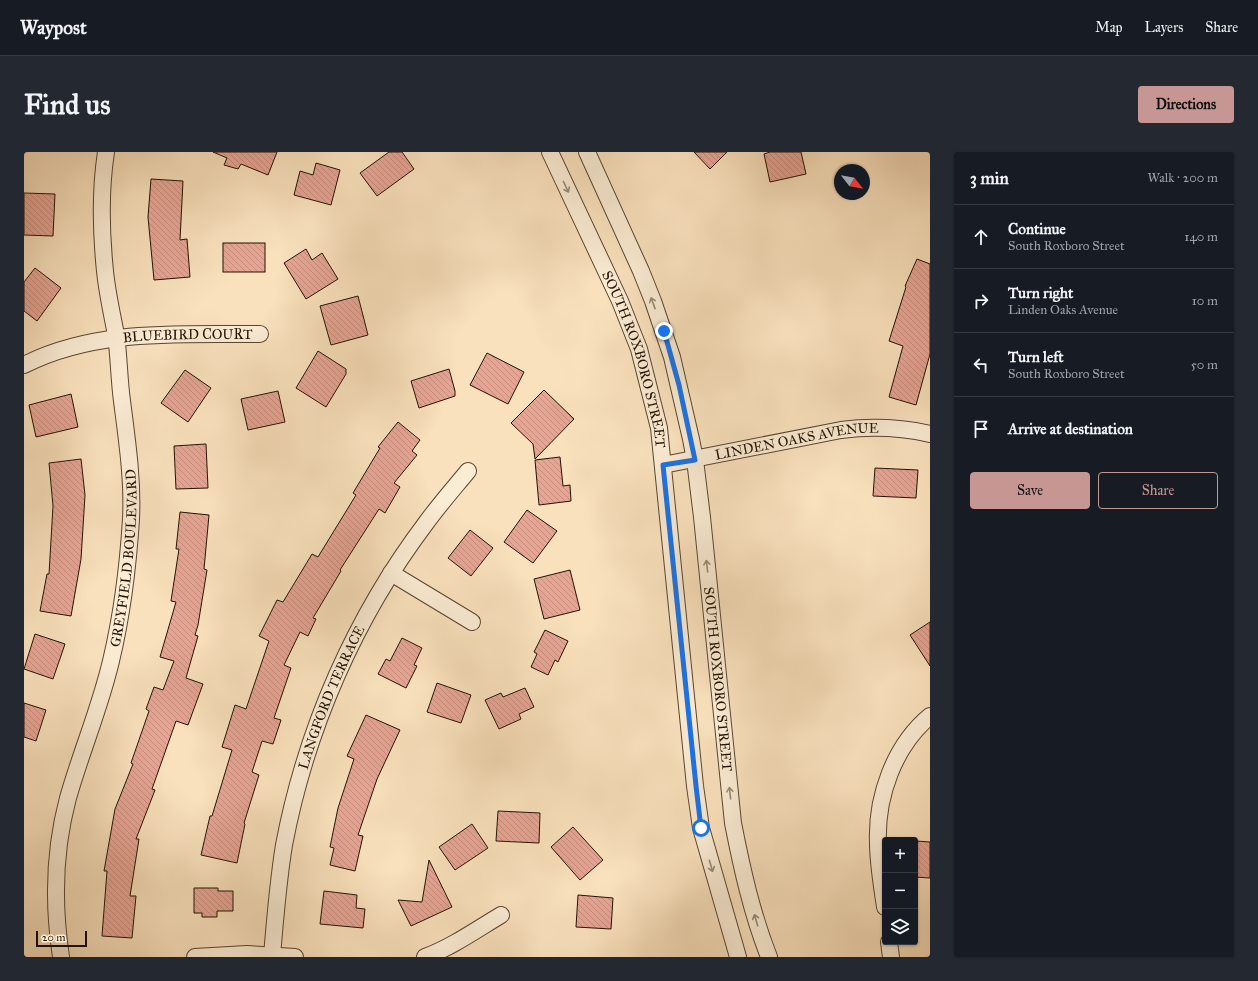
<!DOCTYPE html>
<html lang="en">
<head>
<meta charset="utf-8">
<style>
  :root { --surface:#171b24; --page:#242831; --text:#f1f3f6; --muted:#9ea1a6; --line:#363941; --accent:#c59692 }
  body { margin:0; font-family:"IM FELL Great Primer",serif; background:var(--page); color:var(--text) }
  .controls { position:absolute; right:12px; bottom:12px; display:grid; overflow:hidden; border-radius:4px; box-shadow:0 1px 3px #0004 }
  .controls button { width:36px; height:36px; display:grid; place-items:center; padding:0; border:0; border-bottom:1px solid var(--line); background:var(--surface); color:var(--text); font:20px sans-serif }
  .compass { position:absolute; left:810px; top:12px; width:36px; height:36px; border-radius:50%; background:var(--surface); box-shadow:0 1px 3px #0004; rotate:121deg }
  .scale { position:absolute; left:12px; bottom:10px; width:51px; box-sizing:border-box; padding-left:4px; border:2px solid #231201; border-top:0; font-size:11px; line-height:14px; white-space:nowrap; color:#231201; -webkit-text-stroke:3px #fbecd4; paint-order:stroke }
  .stop { position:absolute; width:12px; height:12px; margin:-9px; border:3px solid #1a73e8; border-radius:50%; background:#fff }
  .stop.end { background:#1a73e8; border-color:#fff; box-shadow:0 1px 4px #0008 }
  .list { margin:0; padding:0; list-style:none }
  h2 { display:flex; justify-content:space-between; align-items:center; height:52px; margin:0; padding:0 16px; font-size:17px }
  h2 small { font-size:13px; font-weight:400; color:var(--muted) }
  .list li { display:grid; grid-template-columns:26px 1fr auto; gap:12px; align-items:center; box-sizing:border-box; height:64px; padding:0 16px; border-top:1px solid var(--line) }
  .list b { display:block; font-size:15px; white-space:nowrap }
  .list p { margin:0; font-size:13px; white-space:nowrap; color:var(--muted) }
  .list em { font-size:13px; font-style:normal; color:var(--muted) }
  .actions { display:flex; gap:8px; padding:12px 16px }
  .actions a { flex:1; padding:9px 0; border:1px solid var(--accent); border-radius:4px; text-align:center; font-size:14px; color:var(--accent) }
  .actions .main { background:var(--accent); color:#111 }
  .icon { flex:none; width:22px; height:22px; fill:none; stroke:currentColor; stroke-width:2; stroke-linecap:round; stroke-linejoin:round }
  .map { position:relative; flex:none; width:906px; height:805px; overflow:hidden; border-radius:4px }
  header { display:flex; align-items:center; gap:24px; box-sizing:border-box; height:56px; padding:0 20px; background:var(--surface); border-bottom:1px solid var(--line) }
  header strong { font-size:19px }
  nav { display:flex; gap:22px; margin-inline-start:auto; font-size:14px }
  .intro { display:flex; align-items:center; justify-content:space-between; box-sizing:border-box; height:96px; padding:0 24px }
  h1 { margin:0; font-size:28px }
  .button { padding:10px 18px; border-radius:4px; background:var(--accent); color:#111; font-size:14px; font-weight:700 }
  main { display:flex; gap:24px; padding:0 24px }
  aside { flex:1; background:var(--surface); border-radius:4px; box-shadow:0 1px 3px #0004 }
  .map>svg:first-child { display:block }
  .building { fill:url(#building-back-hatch); stroke:#231201 }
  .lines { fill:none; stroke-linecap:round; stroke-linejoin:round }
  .minor-casing { stroke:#584630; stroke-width:18 }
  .minor { stroke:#fbecd4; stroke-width:16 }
  .oneway { stroke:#9a8a75 }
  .route { stroke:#1a73e8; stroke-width:5 }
  .labels { text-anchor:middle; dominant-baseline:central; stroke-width:4; stroke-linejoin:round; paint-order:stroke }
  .street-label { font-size:14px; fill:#231201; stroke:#fbecd4 }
</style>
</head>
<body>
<header>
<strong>Waypost</strong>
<nav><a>Map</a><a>Layers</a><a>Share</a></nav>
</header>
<div class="intro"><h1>Find us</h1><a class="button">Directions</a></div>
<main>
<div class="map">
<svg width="906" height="805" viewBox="0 0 906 805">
  <defs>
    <pattern id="building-back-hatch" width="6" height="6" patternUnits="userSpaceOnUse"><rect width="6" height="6" fill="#e7a594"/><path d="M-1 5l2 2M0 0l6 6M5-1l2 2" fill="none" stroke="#c68d7e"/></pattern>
  </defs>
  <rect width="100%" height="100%" fill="#f9e1bd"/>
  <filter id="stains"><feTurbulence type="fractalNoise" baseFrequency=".005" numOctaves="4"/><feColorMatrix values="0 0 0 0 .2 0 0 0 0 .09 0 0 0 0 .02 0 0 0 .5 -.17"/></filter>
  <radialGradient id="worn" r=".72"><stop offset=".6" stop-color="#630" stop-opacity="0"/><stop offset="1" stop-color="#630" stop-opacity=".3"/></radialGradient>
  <g class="building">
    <polygon points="189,0 253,0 244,23 217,12 214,17 200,13 203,6"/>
    <polygon points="365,0 378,0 390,17 353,44 336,21"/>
    <polygon points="670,0 703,0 686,17"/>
    <polygon points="746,0 777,0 782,22 746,30 740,2"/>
    <polygon points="292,11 316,18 307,53 270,43 276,19 289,23"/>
    <polygon points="127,27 159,29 156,88 163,87 166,125 130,128 124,65"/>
    <polygon points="0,41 31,42 29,84 0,83"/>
    <rect x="199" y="91" width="42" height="29"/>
    <polygon points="282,97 288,108 298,101 314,127 282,147 260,111"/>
    <polygon points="893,107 906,112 906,202 892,253 865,245 879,194 865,189 882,135 881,134"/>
    <polygon points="11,116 37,136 13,169 0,159 0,130"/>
    <polygon points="334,144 344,183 307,193 296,154"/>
    <polygon points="294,199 322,217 322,222 302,255 272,236"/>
    <polygon points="463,201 500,220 484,252 446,233"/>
    <polygon points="425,217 431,239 431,244 395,256 387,229"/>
    <polygon points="161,218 187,236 164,270 137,251"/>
    <polygon points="520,238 550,267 511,307 509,292 487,271"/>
    <polygon points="254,239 261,270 224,278 217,247"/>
    <polygon points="47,242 54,275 12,285 5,253"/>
    <polygon points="374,270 396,288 388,299 393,303 370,331 376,335 361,361 355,357 316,418 317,419 289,466 292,467 284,484 276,480 260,513 267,516 250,566 257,568 249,592 238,589 228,620 235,623 220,671 221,672 213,711 177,703 186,664 188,664 208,598 198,595 211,553 222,557 245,489 235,484 253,448 259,450 288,402 294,405 332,343 329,341 356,296 354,295"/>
    <polygon points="182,292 184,336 152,337 150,294"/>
    <polygon points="536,305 539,334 546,333 547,349 515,353 511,308"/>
    <polygon points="57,307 61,343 57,407 47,464 16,459 23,422 25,422 29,354 25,311"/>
    <polygon points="851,316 894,318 892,346 849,344"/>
    <polygon points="503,358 533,379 509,411 480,390"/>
    <polygon points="156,360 185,363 180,417 183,418 174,473 171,483 174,484 162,526 179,532 164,573 152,569 128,637 131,638 112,687 115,687 106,744 112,744 108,786 78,784 83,719 80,719 91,657 109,612 107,611 125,559 122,557 130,535 139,538 150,509 136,505 152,450 147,449 155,397 152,397"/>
    <polygon points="446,378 469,396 447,424 424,406"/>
    <polygon points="546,418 556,458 520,467 510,427"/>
    <polygon points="906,470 906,514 886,483"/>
    <polygon points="521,478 544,489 534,510 531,508 524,523 507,515 513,502 510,500"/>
    <polygon points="11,482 41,492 29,527 0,517"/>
    <polygon points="378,486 398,496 390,513 393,514 382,536 354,522 362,507 366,509"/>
    <polygon points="413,531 447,543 437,571 403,560"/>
    <polygon points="501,536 510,555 495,562 497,567 475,577 461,548 477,541 479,545"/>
    <polygon points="0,551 22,558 12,589 0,585"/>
    <polygon points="342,563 376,578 353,627 334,683 339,684 331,719 306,713 310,696 306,695 314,656 330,607 323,604"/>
    <polygon points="474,659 516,661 515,691 472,689"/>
    <polygon points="448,672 464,696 431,718 415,695"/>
    <polygon points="549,675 579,708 556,728 527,695"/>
    <polygon points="892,689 906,690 906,726 891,725"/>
    <polygon points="405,708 428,755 387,774 374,748 398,750"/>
    <polygon points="170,736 194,736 194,739 209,739 209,759 193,759 193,765 178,765 178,761 170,761"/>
    <polygon points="300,739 333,743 332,756 341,757 339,776 296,772"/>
    <polygon points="554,743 589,746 587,777 552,775"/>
  </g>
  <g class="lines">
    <g class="minor-casing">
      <g id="minor">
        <path id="s1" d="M526,0L596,149L615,197L635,276L671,634L677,676L714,805"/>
        <path id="s2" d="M563,0L617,119L629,149L648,205L667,287L671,308L678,365L709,671C718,717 728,762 745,805"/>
        <path id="s3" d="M0,213C72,176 157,183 236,182"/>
        <path id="s4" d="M639,313L817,278C849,274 875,275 906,282"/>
        <polyline points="367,421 448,470"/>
        <path d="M861,755C858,734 854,712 854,691C852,645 870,594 906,564"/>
        <polyline points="865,790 867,805"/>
        <path id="s5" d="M248,804C251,767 254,730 260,693C282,577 331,465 402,371C415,353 430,336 444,319"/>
        <path id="s6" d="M37,805C29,752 30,698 44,646C57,600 76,556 87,509C98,463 104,415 107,367C109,328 103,288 98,249C95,227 95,205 92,183C88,162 83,140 81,119C77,80 76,39 82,0"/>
        <polyline points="171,805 223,802 271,805"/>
        <path d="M401,805C428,795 452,778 477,763"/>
      </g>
    </g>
    <use href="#minor" class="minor"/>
  </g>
  <defs><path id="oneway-shaft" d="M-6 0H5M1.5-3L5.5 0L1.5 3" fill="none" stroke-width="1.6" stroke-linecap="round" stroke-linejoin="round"/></defs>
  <g class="oneway">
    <use href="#oneway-shaft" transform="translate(542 35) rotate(65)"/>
    <use href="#oneway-shaft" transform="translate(629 151) rotate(-110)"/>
    <use href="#oneway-shaft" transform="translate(683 414) rotate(-96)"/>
    <use href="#oneway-shaft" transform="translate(706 641) rotate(-96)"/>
    <use href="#oneway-shaft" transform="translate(687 714) rotate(74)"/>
    <use href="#oneway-shaft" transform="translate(732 768) rotate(-106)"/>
  </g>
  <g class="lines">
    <polyline class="route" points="640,179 655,233 671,308 639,313 672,634 677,676"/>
  </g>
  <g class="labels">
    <g class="street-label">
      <text stroke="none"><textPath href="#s3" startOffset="168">BLUEBIRD COURT</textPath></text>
      <text stroke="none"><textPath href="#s1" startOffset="225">SOUTH ROXBORO STREET</textPath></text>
      <text stroke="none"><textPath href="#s4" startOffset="136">LINDEN OAKS AVENUE</textPath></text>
      <text stroke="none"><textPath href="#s6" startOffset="408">GREYFIELD BOULEVARD</textPath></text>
      <text stroke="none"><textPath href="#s2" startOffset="548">SOUTH ROXBORO STREET</textPath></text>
      <text stroke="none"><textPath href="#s5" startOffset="267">LANGFORD TERRACE</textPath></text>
    </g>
  </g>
  <rect width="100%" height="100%" filter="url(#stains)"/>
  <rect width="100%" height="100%" fill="url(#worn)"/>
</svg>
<div class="controls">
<button>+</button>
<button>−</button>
<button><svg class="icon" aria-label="layers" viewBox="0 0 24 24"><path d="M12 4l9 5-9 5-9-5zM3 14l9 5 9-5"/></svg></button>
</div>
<svg class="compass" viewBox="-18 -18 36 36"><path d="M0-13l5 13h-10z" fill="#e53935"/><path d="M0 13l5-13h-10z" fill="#9ea1a6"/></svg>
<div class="scale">20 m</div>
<div class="stop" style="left:677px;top:676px"></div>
<div class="stop end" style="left:640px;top:179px"></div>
</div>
<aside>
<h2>3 min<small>Walk · 200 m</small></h2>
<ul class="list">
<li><svg class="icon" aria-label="ahead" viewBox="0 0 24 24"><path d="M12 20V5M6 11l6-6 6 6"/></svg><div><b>Continue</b><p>South Roxboro Street</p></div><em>140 m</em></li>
<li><svg class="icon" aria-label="right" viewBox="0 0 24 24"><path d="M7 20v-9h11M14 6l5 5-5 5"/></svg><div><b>Turn right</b><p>Linden Oaks Avenue</p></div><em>10 m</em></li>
<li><svg class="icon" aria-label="left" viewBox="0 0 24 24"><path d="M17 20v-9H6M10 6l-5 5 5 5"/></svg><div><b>Turn left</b><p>South Roxboro Street</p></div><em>50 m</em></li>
<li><svg class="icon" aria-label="arrive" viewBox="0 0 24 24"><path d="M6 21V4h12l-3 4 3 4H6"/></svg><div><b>Arrive at destination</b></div></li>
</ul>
<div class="actions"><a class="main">Save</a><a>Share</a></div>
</aside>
</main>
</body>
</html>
